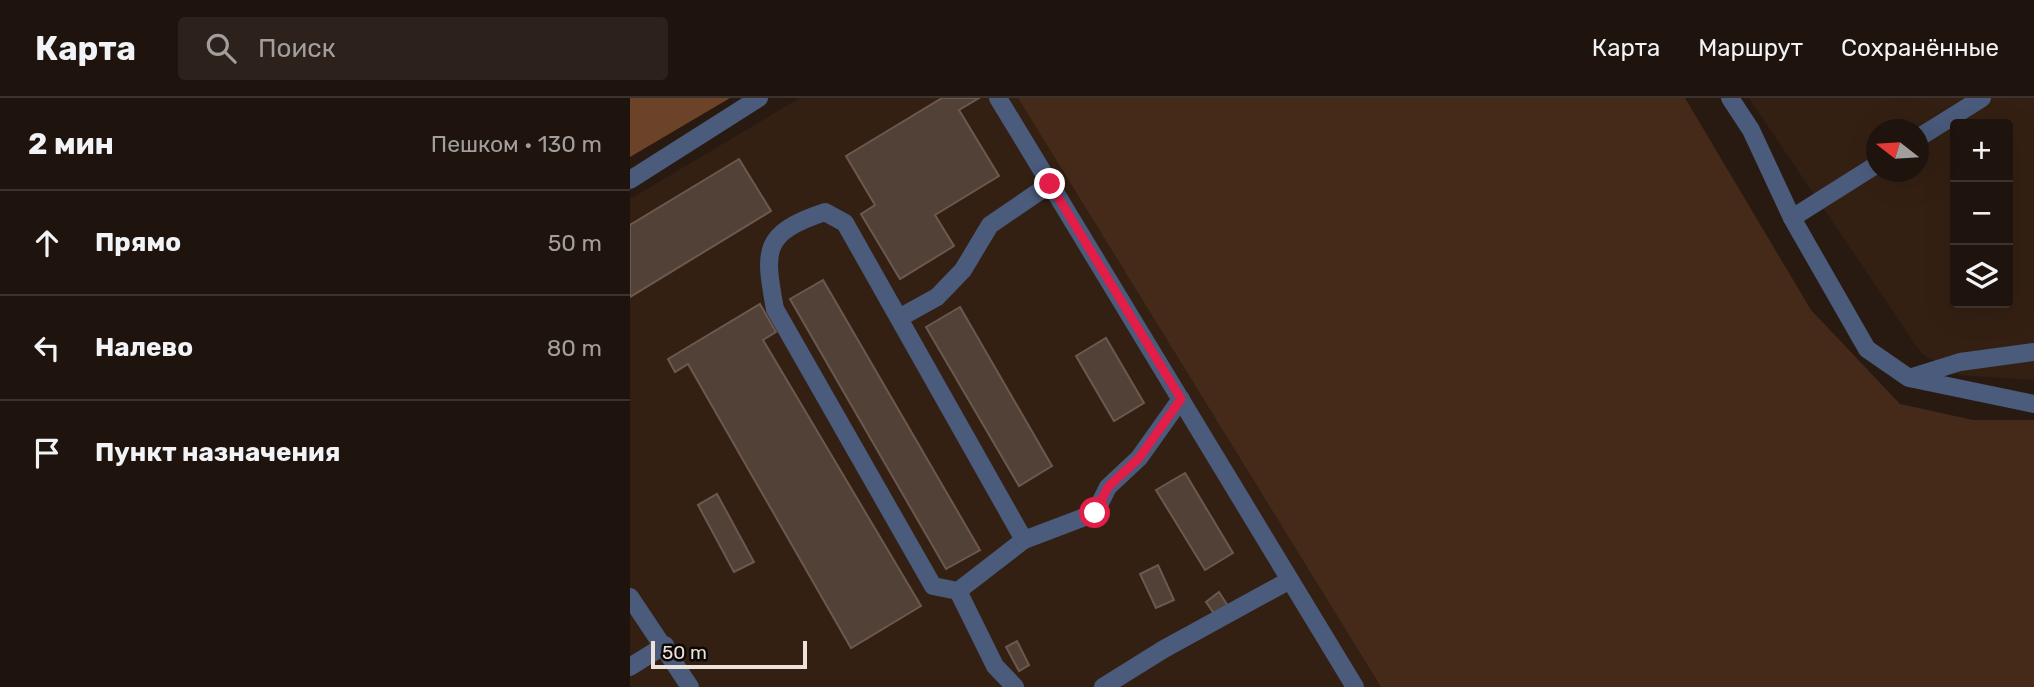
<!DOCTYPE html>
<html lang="ru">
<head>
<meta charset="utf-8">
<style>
  :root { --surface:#1f140d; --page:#2c211b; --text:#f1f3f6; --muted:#a19e9d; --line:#3c332e }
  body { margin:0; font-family:Rubik,sans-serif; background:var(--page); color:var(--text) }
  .controls { position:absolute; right:21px; top:21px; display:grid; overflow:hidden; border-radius:7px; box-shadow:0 7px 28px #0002 }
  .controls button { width:63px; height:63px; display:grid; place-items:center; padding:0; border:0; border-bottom:2px solid var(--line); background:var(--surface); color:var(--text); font:35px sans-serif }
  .compass { position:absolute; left:1236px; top:21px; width:63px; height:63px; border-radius:50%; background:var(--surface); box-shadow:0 7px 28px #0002; rotate:287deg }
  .scale { position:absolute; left:21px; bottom:18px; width:156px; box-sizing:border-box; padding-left:7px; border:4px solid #ece1db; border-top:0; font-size:19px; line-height:24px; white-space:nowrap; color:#ece1db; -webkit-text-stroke:5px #0d0704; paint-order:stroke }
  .stop { position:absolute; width:21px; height:21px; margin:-16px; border:5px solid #e11d48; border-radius:50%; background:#fff }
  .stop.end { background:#e11d48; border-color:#fff; box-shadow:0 2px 7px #0008 }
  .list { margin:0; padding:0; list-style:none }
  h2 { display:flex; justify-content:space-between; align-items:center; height:91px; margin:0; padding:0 28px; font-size:30px }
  h2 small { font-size:23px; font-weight:400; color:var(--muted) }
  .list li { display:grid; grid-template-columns:46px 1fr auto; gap:21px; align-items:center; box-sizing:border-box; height:105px; padding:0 28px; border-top:2px solid var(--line) }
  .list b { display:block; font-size:26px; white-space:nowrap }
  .list em { font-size:23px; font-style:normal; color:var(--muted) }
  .icon { flex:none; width:38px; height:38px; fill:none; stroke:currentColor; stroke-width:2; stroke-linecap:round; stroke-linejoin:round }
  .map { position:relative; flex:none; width:1404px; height:589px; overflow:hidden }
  header { display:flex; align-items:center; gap:42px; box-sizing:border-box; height:98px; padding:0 35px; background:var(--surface); border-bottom:2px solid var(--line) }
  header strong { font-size:33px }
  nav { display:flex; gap:38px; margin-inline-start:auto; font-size:24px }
  .search { width:490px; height:63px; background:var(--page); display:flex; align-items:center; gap:18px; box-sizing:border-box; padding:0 24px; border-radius:7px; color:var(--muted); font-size:26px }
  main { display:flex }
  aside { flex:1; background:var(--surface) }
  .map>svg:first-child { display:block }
  .built { fill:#342013; fill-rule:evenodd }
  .green { fill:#452a19 }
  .forest { fill:#6c4328 }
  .building { fill:#524137; stroke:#6b594f; stroke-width:2 }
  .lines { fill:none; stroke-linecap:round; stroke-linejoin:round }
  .minor { stroke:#4a5b7c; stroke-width:18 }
  .route { stroke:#e11d48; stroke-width:9 }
</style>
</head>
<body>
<header>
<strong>Карта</strong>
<div class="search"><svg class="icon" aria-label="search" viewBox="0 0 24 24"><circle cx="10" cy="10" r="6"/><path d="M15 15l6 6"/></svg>Поиск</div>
<nav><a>Карта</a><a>Маршрут</a><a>Сохранённые</a></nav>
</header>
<main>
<aside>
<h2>2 мин<small>Пешком · 130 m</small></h2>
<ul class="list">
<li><svg class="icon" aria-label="ahead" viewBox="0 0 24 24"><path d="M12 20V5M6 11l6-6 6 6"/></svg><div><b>Прямо</b></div><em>50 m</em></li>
<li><svg class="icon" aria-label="left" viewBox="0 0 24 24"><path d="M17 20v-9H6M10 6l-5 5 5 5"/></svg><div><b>Налево</b></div><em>80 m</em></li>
<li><svg class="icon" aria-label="arrive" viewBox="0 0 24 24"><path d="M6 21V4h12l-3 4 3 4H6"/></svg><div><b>Пункт назначения</b></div></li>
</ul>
</aside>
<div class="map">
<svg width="1404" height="589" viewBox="0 0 1404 589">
  <rect width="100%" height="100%" fill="#291a11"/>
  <g class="built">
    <polygon points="170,0 388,0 751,589 0,589 0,101"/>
    <path d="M1119,0H1404V282L1330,277L1292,256ZM1325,26H1378V205H1325ZM1246,32H1288V74H1246Z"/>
  </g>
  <polygon class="green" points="388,0 1055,0 1181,212 1270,306 1343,322 1404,322 1404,589 751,589"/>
  <polygon class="forest" points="0,0 100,0 0,59"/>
  <g class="building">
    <polygon points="312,0 349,0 329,12 369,78 305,117 324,148 270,181 231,116 245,107 216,58"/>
    <polygon points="109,61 141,113 0,199 0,127"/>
    <polygon points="193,182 350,452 316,471 160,201"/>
    <polygon points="130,206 146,234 133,242 291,508 221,550 58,266 45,274 38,261"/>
    <polygon points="330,209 422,368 389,388 296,229"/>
    <polygon points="476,240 514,305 484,323 446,258"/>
    <polygon points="555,375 603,455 575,472 526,392"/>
    <polygon points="87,396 124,464 104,474 68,407"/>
    <polygon points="528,467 544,502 526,510 510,476"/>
    <polygon points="589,494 598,508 585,517 576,504"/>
    <polygon points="387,543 399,567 389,573 376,549"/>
  </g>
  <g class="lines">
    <g class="minor">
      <polyline points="368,0 725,589"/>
      <polyline points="1100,0 1121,32 1162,120 1237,251 1279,280 1404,306"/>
      <polyline points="1288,40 1352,0"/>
      <polyline points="0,82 129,0"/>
      <path d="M195,114L215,125L394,442L328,493L303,488L145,211C134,152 132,135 195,114Z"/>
      <polyline points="1162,120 1246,67"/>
      <polyline points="269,220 307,199 333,172 360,127 420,86"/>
      <polyline points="1282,279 1330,264 1404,254"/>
      <polyline points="394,442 465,415 478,389 509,360 551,301"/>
      <polyline points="328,493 365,568 385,589"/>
      <polyline points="0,499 60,589"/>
      <polyline points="0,569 35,547"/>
      <polyline points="473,589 534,551 660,482"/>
    </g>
  </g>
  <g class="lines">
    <polyline class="route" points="420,86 551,301 509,360 478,389 465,415"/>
  </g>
</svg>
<div class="controls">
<button>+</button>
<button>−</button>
<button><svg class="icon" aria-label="layers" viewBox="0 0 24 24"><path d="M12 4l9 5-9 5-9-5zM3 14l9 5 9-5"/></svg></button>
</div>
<svg class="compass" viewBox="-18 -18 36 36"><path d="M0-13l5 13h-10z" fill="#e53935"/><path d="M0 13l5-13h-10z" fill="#a19e9d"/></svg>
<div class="scale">50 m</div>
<div class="stop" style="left:465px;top:415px"></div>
<div class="stop end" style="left:420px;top:86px"></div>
</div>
</main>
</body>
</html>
